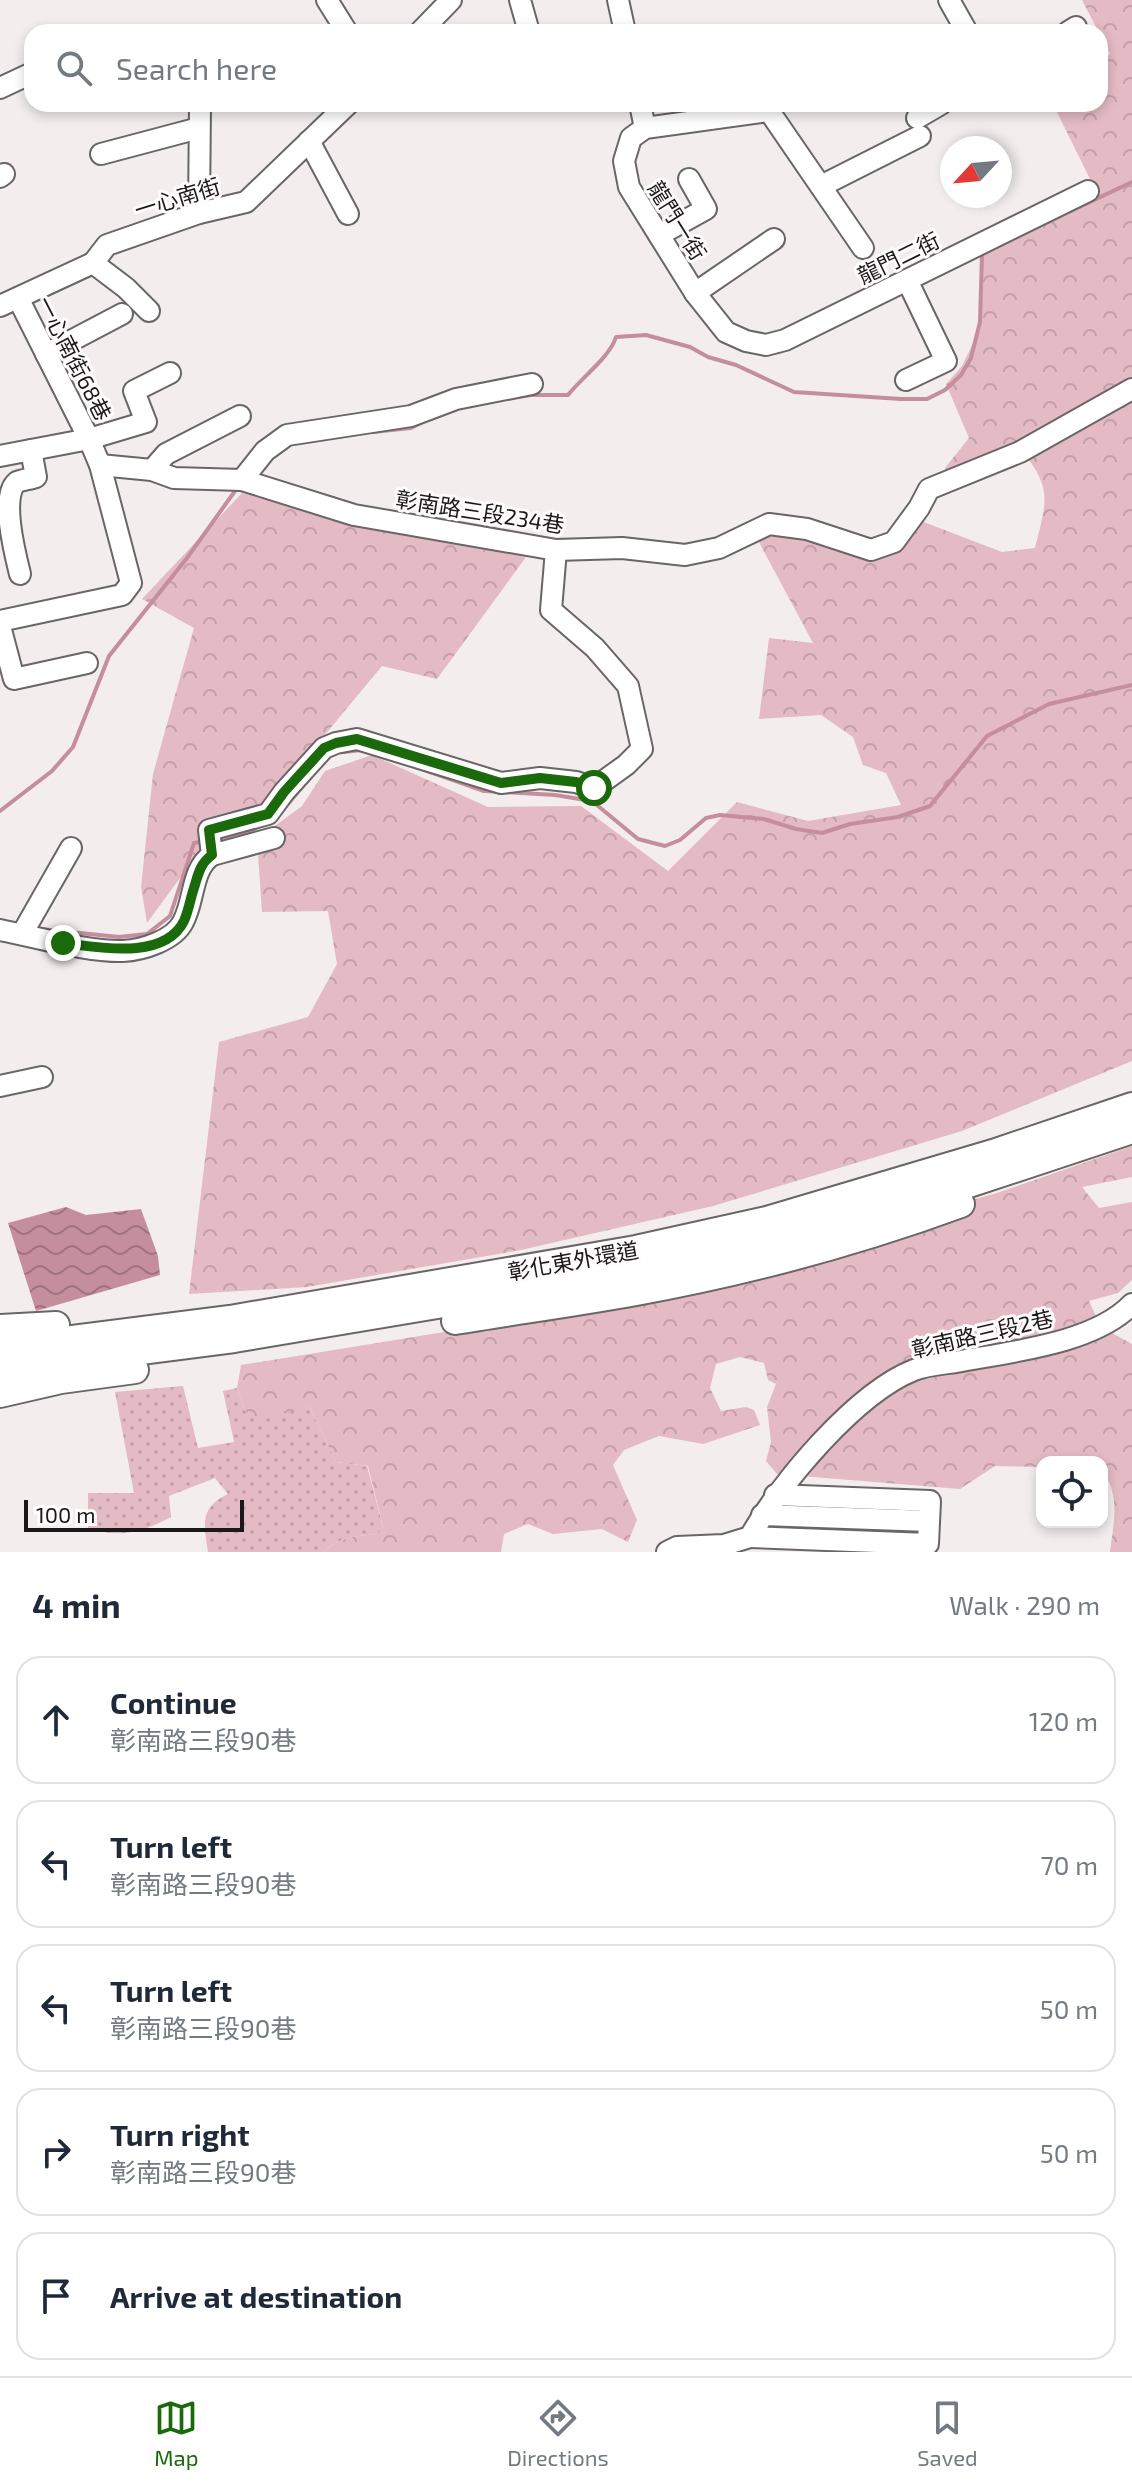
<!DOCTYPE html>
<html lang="en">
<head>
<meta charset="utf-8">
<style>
  :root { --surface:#fff; --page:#f6f6f7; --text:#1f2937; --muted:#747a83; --line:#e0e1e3; --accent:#1a690a }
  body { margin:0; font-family:"Exo 2","Noto Sans TC",sans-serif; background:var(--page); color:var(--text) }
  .controls { position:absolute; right:24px; bottom:24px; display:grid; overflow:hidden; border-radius:16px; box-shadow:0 4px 12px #0003 }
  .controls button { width:72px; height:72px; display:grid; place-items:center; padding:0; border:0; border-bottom:2px solid var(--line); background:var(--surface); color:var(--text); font:40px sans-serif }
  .compass { position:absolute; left:940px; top:136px; width:72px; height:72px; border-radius:50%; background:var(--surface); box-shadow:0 4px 12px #0003; rotate:244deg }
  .scale { position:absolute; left:24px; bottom:20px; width:220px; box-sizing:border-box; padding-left:8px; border:4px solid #1a1818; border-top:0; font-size:22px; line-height:28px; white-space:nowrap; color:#1a1818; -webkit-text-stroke:6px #fffbfc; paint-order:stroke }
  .stop { position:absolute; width:24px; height:24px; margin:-18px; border:6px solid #1a690a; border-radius:50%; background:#fff }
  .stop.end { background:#1a690a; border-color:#fff; box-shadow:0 2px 8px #0008 }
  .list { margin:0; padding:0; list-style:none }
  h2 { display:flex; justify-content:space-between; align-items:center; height:104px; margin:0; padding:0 32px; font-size:34px }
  h2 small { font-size:26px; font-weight:400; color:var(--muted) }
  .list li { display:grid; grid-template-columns:52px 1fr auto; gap:24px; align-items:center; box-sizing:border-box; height:128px; margin:0 16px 16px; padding:0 16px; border:2px solid var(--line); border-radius:24px }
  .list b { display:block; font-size:30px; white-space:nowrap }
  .list p { margin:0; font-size:26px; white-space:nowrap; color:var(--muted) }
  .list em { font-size:26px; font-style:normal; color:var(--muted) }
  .icon { flex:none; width:44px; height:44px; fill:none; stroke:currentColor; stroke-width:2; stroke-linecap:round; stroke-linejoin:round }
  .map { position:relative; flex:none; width:1132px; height:1552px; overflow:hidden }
  .search { position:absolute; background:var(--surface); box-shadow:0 4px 12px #0003; left:24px; right:24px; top:24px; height:88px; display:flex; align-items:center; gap:20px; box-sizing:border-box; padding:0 28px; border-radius:24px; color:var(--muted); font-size:30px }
  .sheet { height:824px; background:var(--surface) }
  nav { display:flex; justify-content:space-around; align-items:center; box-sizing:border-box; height:112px; border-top:2px solid var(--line); background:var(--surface); font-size:22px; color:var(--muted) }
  nav a { display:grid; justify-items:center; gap:4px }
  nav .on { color:var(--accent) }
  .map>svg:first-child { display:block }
  .grass { fill:url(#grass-dots) }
  .forest { fill:url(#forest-crowns) }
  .water { fill:url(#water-waves) }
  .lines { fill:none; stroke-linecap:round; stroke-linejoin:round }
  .stream { stroke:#c58e9c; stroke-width:4 }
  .minor-casing { stroke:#6a6566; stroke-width:24 }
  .major-casing { stroke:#6a6566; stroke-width:30 }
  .minor { stroke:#fff; stroke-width:20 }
  .major { stroke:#fff; stroke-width:26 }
  .route { stroke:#1a690a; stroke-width:10 }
  .labels { text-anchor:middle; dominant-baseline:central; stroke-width:6; stroke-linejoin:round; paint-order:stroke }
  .street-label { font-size:22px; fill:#1a1818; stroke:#fffbfc }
</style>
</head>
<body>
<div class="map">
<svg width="1132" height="1552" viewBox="0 0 1132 1552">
  <defs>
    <pattern id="grass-dots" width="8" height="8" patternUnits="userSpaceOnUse" patternTransform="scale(2)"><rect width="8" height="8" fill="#e4bac4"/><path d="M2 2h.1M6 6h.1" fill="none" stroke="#c39fa8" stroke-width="1.8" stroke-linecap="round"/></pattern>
    <pattern id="forest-crowns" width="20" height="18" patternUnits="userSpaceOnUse" patternTransform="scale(2)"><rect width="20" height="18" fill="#e4bac4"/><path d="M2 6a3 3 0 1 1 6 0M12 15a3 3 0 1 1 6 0" fill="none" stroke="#c39fa8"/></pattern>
    <pattern id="water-waves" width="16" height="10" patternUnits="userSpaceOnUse" patternTransform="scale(2)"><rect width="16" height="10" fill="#c58e9c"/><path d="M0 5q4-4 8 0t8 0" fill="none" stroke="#9f737e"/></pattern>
  </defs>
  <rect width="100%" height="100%" fill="#f3edee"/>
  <path class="grass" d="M183,1386L198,1448L234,1442L223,1391L237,1388L246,1413L309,1406L336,1462L367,1466L383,1527L378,1534C359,1536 337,1537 324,1552H208C204,1524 199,1508 228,1494L215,1478L169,1496L171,1517C143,1532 119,1539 88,1528V1493H134L115,1392Z"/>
  <g class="forest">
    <path d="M1082,0H1132V1061L962,1131L713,1206L521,1250L307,1287L189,1294L219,1042L308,1017L337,964L328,911L262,912L257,839L302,806L325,771L372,755L488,807L581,806L668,871L737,802L808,821L901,805L886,773L863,765L853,737L821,715L759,719L769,638L813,643L752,529L875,544L921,521L1002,552L1035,548C1046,502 1054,488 1020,449L946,480L945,468L969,438L946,384L962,366L981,327L980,239L1091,181L1053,104H1100V60L1110,54Z"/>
    <polygon points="242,493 328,517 473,540 526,557 437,679 382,666 274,796 188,867 147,923 141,887 153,774 194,628 142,599"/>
    <path d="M1132,1146V1177L1082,1187L1099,1208L1132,1202V1280L1118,1293L1089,1301L1101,1327L1132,1344V1552H1110C1113,1525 1120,1501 1106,1476L1102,1475V1462H1042V1467L995,1466L960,1489L777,1474L766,1461L771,1442L767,1407L776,1384L768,1380L764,1363L740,1357L716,1364L710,1388L721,1411L746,1407L754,1410L760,1425L703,1444L659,1436L624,1450L613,1465L637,1520L628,1542L602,1529L553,1534L528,1524L504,1534L501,1552H324C337,1537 359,1536 377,1534L383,1527L368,1466L336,1462L309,1406L262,1420L246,1413L237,1388L241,1365L475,1327L800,1250L1000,1192Z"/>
  </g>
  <polygon class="water" points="66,1207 86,1215 141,1209 158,1256 160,1275 36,1311 8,1223"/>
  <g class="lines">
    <g class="stream">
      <polyline points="1037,227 1132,182"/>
      <path d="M507,399L531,395H568C582,377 610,357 616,337L646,335L690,347L708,357L736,365L794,392L901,399H927L945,390L961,375L971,358L980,322L982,254L985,252"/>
      <polyline points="373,432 411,428 422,422"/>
      <polyline points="343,752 362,750"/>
      <polyline points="416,767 484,791 555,795 592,801 638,839 665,846 680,840 706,818 720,815 764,819 796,829 822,833 850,824 898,817 930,806 987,736 1049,704 1132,685"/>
      <polyline points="0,811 52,771 73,747 109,656 187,558 235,491"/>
      <polyline points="282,811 315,772"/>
      <polyline points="217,839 244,834 262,825"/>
      <polyline points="41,929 119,937 147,934 170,916 194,843 205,841"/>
    </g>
    <g class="minor-casing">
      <g id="minor">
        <polyline points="327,0 347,32"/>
        <polyline points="520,0 529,32"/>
        <polyline points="618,0 625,32"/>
        <polyline points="949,0 967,32"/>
        <polyline points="420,32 451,0"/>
        <polyline points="1068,32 1076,27"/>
        <polyline points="0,88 32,73"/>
        <polyline points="640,104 645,128"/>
        <polyline points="917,118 941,104"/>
        <polyline points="309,141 348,214"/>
        <polyline points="101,154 199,128"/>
        <polyline points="0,177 4,174"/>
        <polyline points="821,186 920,136"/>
        <polyline points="199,213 200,104"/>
        <polyline points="659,235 706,209 689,179"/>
        <polyline points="863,248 769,111 645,128 631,138 624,161 629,187 695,293 726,332 746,341 766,345 785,340 1088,191"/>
        <polyline points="93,263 126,288 149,311"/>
        <polyline points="695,293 774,239"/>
        <polyline points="0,306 93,263 107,245 199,213 246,202 348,104"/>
        <polyline points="46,354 122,314"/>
        <polyline points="906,380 946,361 907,280"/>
        <polyline points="0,456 89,439 146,422 134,391 170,373"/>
        <polyline points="100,465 152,470 174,478 242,480 354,515 556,550 622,548 685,555 719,548 769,524 807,529 871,550 894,542 919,508 929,489 1020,452 1132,389"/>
        <polyline points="152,470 166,454 240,416"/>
        <polyline points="242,480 265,451 287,435 411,416 456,399 532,384"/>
        <path d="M20,574C15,554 0,495 17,482C22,480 30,479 36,477L31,450"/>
        <polyline points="0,621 122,595 131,583 100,465 89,439 18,298"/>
        <polyline points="0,626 14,679 87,663"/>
        <polyline points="212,855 274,838"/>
        <path d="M0,930C36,937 88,952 123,951C143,950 174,940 183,922C195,900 191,869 212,855L209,830L268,814L284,792L324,748L336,743L357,739L501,783L540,778L576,782L594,788L626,765L642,749L628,686L595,648L551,610L556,550"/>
        <polyline points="22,934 71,848"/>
        <polyline points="0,1086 42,1077"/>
        <polyline points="762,1515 929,1521"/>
        <polyline points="750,1537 928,1544 930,1501 775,1495"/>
        <path d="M667,1552L677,1547L724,1545L750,1537C780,1483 856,1393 914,1370C926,1365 942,1364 956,1362C1008,1352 1094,1344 1132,1304"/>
      </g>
    </g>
    <g class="major-casing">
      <g id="major">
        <path d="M455,1321C515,1311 576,1303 636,1292C746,1272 857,1242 961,1204"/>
        <polyline points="0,1328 56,1325"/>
        <polyline points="0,1348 230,1319 636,1249 767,1220 993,1153 1132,1106"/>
        <polyline points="0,1369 234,1339 641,1271 773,1242 966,1185 1132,1130"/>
        <polyline points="0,1394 61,1380 135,1370"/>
      </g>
    </g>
    <use href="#minor" class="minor"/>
    <use href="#major" class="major"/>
  </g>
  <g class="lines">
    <path class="route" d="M63,943C98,947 164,961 184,921C188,912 190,901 193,891C198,876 199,864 212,855L209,830L268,814L284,792L324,748L336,743L357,739L501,783L540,778L576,782L594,788"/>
  </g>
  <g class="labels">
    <g class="street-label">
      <text transform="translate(177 197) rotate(-17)">一心南街</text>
      <text transform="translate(678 220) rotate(58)">龍門一街</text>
      <text transform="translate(898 257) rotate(-26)">龍門二街</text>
      <text transform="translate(75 358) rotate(63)">一心南街68巷</text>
      <text transform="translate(480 511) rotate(9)">彰南路三段234巷</text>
      <text transform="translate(573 1260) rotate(-10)">彰化東外環道</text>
      <text transform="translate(982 1333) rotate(-13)">彰南路三段2巷</text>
    </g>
  </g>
</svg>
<div class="controls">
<button><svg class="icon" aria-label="locate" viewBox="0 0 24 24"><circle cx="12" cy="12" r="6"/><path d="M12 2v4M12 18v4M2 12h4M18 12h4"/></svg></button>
</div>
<svg class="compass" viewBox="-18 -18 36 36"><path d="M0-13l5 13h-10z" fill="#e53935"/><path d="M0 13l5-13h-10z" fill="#747a83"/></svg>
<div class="scale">100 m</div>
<div class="stop" style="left:594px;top:788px"></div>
<div class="stop end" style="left:63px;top:943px"></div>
<div class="search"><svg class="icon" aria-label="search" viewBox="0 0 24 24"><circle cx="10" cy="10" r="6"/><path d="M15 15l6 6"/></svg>Search here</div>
</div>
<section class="sheet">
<h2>4 min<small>Walk · 290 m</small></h2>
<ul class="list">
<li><svg class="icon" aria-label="ahead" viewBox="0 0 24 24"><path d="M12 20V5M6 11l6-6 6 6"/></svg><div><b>Continue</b><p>彰南路三段90巷</p></div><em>120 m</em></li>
<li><svg class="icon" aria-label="left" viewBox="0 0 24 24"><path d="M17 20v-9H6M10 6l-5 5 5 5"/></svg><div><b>Turn left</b><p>彰南路三段90巷</p></div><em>70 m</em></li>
<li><svg class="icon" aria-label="left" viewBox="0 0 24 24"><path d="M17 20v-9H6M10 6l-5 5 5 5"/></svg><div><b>Turn left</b><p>彰南路三段90巷</p></div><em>50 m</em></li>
<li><svg class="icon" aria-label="right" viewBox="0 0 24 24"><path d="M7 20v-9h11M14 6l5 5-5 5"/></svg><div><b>Turn right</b><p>彰南路三段90巷</p></div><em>50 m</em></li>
<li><svg class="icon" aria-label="arrive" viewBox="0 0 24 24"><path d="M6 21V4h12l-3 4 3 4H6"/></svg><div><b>Arrive at destination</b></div></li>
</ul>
</section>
<nav>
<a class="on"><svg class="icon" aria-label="map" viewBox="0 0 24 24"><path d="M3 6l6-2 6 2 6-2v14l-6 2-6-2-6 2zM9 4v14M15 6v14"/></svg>Map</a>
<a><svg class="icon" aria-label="directions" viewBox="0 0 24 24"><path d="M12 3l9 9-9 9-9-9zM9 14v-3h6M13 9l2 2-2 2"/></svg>Directions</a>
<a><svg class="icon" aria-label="saved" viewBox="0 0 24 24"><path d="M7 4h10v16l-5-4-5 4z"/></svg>Saved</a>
</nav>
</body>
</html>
